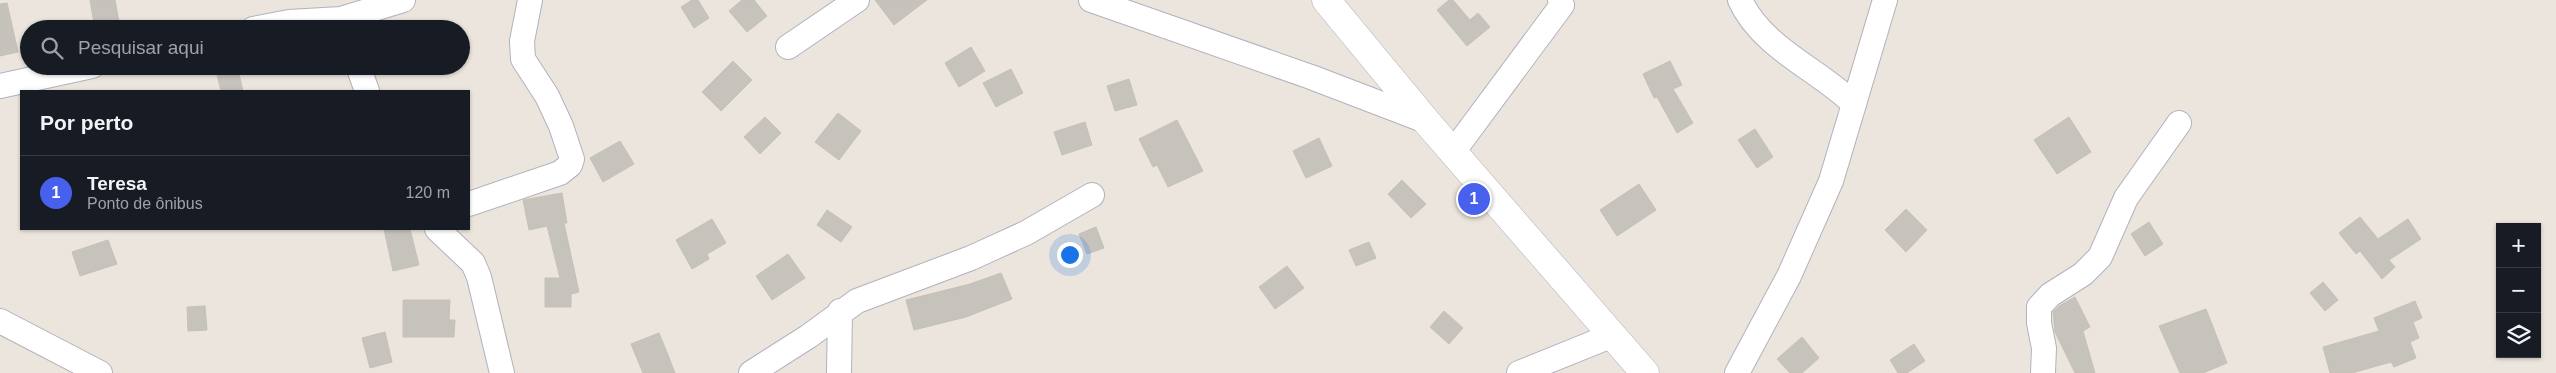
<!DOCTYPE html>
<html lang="pt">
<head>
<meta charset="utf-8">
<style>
  :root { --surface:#171b24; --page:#242831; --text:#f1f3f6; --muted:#9ea1a6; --line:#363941; --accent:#4861ed }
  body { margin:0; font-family:Helvetica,sans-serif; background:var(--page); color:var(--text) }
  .controls { position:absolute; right:15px; bottom:15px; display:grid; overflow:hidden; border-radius:0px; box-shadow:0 1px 4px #0004 }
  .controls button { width:45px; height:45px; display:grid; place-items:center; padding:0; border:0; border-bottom:1px solid var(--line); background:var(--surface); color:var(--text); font:25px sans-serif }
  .you { position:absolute; left:1069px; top:254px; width:18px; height:18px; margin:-12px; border:4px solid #fff; border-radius:50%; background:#1a73e8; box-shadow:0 0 0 8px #1a73e833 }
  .badge { display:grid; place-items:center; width:32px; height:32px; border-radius:50%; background:var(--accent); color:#fff; font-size:16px; font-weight:700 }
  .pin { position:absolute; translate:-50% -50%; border:2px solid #fff; box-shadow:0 1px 5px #0006 }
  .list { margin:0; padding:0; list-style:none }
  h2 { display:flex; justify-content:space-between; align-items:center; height:65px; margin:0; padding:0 20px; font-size:21px }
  h2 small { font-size:16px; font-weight:400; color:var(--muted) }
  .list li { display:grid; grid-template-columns:32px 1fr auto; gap:15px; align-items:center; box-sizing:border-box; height:75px; padding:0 20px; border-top:1px solid var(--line) }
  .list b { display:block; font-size:19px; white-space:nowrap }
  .list p { margin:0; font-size:16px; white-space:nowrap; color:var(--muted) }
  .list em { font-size:16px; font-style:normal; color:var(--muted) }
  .icon { flex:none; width:28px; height:28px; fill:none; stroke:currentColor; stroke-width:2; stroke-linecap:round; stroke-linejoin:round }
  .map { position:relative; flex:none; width:2556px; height:373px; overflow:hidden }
  .search { position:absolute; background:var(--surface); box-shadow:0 1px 4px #0004; left:20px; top:20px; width:450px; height:55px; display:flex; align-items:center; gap:12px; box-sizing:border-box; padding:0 18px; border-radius:28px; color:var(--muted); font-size:19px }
  .panel { position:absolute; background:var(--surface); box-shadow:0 1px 4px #0004; left:20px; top:90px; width:450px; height:140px; border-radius:0px }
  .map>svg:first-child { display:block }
  .building { fill:#c6c2bc; stroke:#c6c1b6 }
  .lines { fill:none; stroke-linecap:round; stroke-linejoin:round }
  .minor-casing { stroke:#b0b2bd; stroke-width:26 }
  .tertiary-casing { stroke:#b0b2bd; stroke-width:29 }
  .minor { stroke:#fff; stroke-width:24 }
  .tertiary { stroke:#fff; stroke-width:28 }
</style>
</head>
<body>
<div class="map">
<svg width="2556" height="373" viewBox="0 0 2556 373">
  <rect width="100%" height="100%" fill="#ebe5dd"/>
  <g class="building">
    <polygon points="90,0 115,0 120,27 95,29"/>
    <polygon points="692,0 698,0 709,18 694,28 681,7"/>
    <polygon points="742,0 754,0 767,16 747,32 729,11"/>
    <polygon points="875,0 927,0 894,25"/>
    <polygon points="1449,0 1453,0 1470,20 1478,13 1490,27 1467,46 1437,10"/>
    <polygon points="7,3 18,52 0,56 0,4"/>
    <polygon points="971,47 985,71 959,87 945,63"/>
    <polygon points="733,61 752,80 721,111 702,92"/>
    <polygon points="1670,61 1682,85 1673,89 1693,123 1677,133 1657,97 1654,98 1643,74"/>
    <polygon points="215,66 237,66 243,91 221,91"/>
    <polygon points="1011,69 1023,93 996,107 983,83"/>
    <polygon points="1129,79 1137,105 1115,111 1107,86"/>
    <polygon points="838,113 861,131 839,160 815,142"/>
    <polygon points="765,117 781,133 760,154 744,137"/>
    <polygon points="2069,117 2091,152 2057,174 2034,140"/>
    <polygon points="1177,120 1203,171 1168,187 1157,165 1153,167 1139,139"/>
    <polygon points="1085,122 1092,145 1062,155 1054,132"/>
    <polygon points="1755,129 1773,157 1757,168 1738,140"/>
    <polygon points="1319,138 1332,166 1306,178 1293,151"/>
    <polygon points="620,141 634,164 603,182 590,158"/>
    <polygon points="1402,180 1426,204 1411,218 1388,194"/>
    <polygon points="1639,184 1656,210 1617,236 1600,210"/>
    <polygon points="562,193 567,223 564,223 579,292 571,294 571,307 545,307 545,278 560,278 547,226 529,230 523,200"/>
    <polygon points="1906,209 1927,230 1906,252 1885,230"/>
    <polygon points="827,210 852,227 841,242 817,225"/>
    <polygon points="2360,217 2378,239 2408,219 2421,239 2389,260 2395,267 2382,279 2360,251 2356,254 2339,233"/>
    <polygon points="712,219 726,243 707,254 709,259 692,269 676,240"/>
    <polygon points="2149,222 2163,244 2145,256 2131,234"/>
    <polygon points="1096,227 1104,248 1087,254 1079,234"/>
    <polygon points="384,229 410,229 419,265 393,271"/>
    <polygon points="108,240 117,264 80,276 72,252"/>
    <polygon points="1369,242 1376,258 1356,266 1349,250"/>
    <polygon points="788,254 805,278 772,300 756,276"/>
    <polygon points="1287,266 1304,288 1275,309 1259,287"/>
    <polygon points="1001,273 1012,299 966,317 914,330 906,300 970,284"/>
    <polygon points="2323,282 2338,300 2325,311 2310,293"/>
    <polygon points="2075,297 2090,327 2083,331 2095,373 2075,373 2055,332 2053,312 2059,306"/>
    <polygon points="403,300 450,300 449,320 455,320 454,337 403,337"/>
    <polygon points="2415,301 2422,318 2413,322 2419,338 2410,342 2416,358 2394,367 2391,362 2352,373 2330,373 2323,347 2379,331 2374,318"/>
    <polygon points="205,306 207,330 188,331 187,307"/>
    <polygon points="2206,309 2227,363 2203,373 2180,373 2159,326"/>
    <polygon points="1444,311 1463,328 1449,344 1430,327"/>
    <polygon points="385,332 392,362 370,368 362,338"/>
    <polygon points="659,333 668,355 675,373 643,373 631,344"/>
    <polygon points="1802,337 1819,358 1802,373 1790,373 1777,359"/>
    <polygon points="1914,344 1925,361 1907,373 1898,373 1890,360"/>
  </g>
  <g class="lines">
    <g class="minor-casing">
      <g id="minor">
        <polyline points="1091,0 1311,77 1426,121"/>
        <path d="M1740,0C1762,48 1818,69 1854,104"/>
        <polyline points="253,29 289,22 341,19 403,0"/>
        <polyline points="788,47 857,0"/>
        <polyline points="358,66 367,91"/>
        <polyline points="0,86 92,66"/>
        <polyline points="1453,152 1562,5 1560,0"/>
        <polyline points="469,204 560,173 570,165 572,159 561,126 547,96 523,59 522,41 530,0"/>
        <polyline points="437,229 473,263 479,277 502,373"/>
        <polyline points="0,321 100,373"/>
        <polyline points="751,373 809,336 857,301 971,258 1026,233 1092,195"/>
        <polyline points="839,373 840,311"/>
        <polyline points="1519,373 1613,335"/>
        <polyline points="1737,373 1789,276 1831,181 1885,0"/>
        <polyline points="2043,373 2044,348 2039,323 2039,307 2050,295 2083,274 2100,257 2126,198 2179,123"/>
      </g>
    </g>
    <g class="tertiary-casing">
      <polyline id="tertiary" points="1326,0 1426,121 1645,373"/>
    </g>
    <use href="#minor" class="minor"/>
    <use href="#tertiary" class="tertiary"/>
  </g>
</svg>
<div class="controls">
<button>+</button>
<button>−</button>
<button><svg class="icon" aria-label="layers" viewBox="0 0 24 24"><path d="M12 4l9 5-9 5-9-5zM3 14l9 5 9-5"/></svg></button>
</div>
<div class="you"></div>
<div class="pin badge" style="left:1474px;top:199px">1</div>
<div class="search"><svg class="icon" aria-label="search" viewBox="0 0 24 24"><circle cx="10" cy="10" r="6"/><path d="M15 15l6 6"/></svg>Pesquisar aqui</div>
<section class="panel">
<h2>Por perto<small></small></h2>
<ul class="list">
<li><span class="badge">1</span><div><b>Teresa</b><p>Ponto de ônibus</p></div><em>120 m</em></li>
</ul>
</section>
</div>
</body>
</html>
